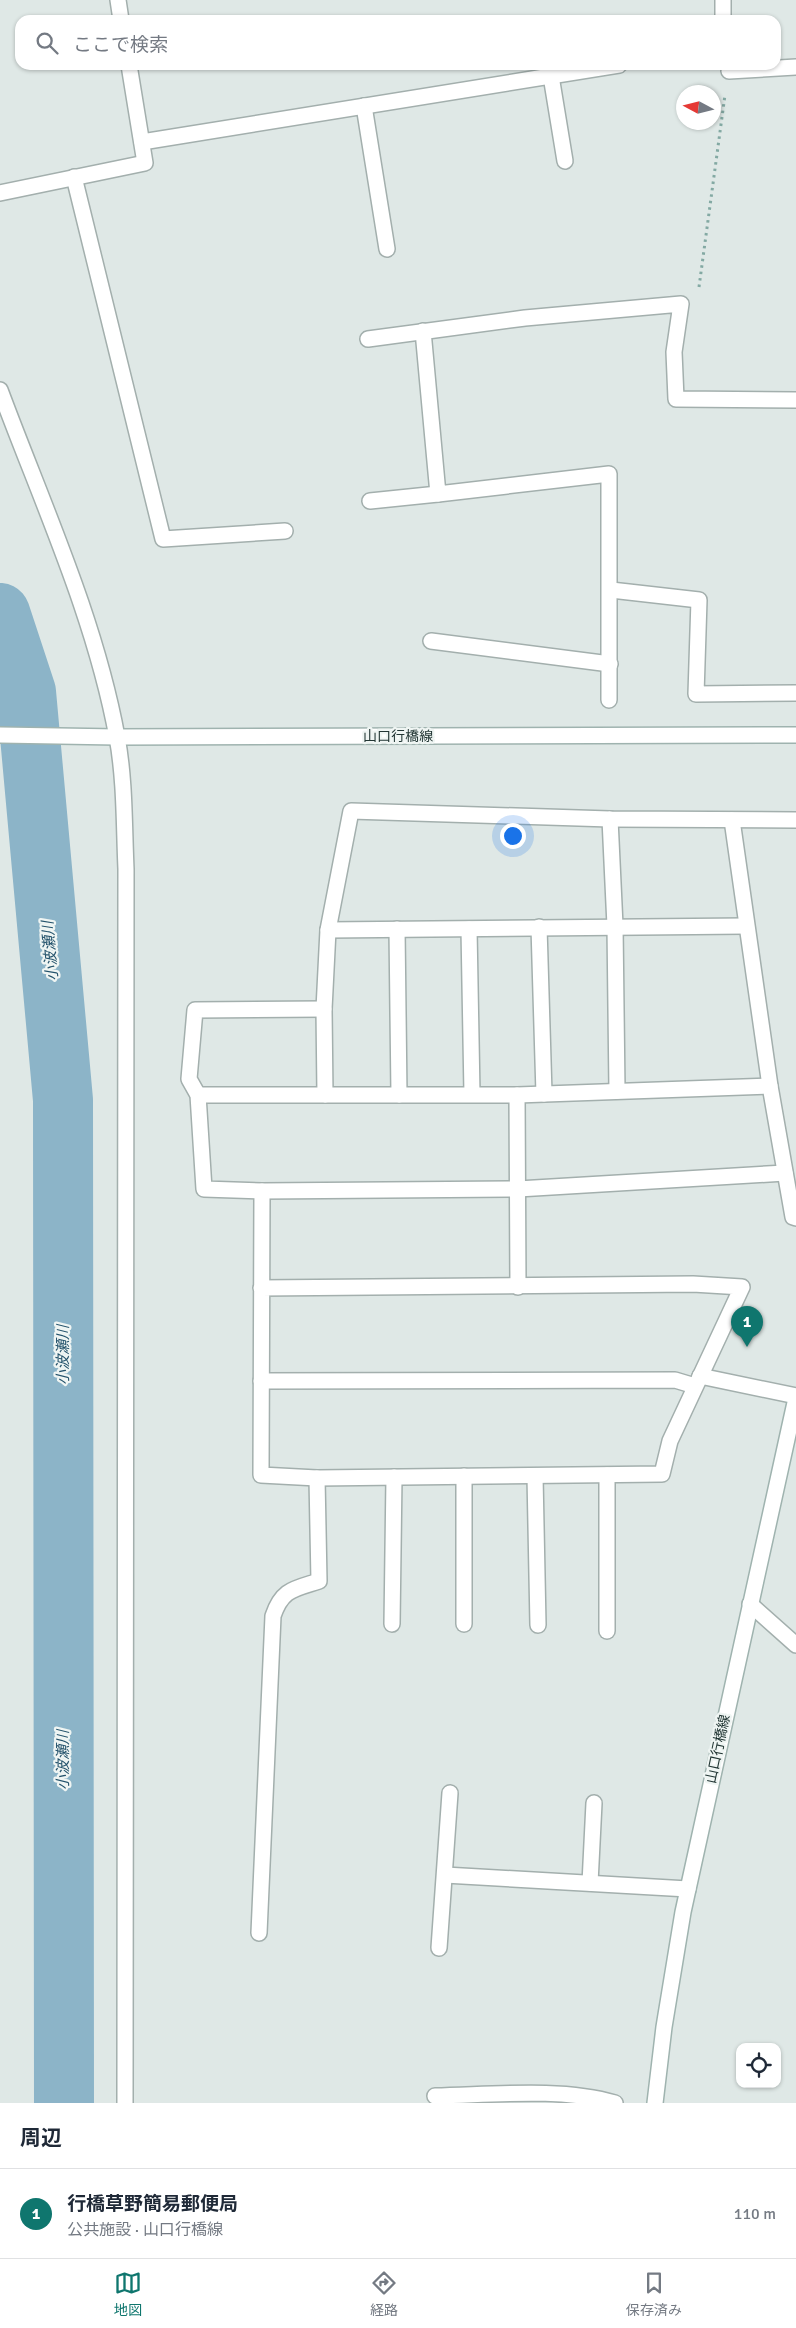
<!DOCTYPE html>
<html lang="ja">
<head>
<meta charset="utf-8">
<style>
  :root { --surface:#fff; --page:#f2f2f3; --text:#1f2937; --muted:#747a83; --line:#e0e1e3; --accent:#0f766e }
  body { margin:0; font-family:Signika,"Noto Sans JP",sans-serif; background:var(--page); color:var(--text) }
  .controls { position:absolute; right:15px; bottom:15px; display:grid; overflow:hidden; border-radius:10px; box-shadow:0 1px 4px #0004 }
  .controls button { width:45px; height:45px; display:grid; place-items:center; padding:0; border:0; border-bottom:1px solid var(--line); background:var(--surface); color:var(--text); font:25px sans-serif }
  .compass { position:absolute; left:676px; top:85px; width:45px; height:45px; border-radius:50%; background:var(--surface); box-shadow:0 1px 4px #0004; rotate:277deg }
  .you { position:absolute; left:512px; top:835px; width:18px; height:18px; margin:-12px; border:4px solid #fff; border-radius:50%; background:#1a73e8; box-shadow:0 0 0 8px #1a73e833 }
  .badge { display:grid; place-items:center; width:32px; height:32px; border-radius:50%; background:var(--accent); color:#fff; font-size:16px; font-weight:700 }
  .pin { position:absolute; translate:-50% -41px; filter:drop-shadow(0 1px 2px #0008) }
  .pin::after { content:''; position:absolute; top:26px; width:18px; height:15px; background:inherit; clip-path:polygon(0 0,100% 0,50% 100%) }
  .list { margin:0; padding:0; list-style:none }
  h2 { display:flex; justify-content:space-between; align-items:center; height:65px; margin:0; padding:0 20px; font-size:21px }
  h2 small { font-size:16px; font-weight:400; color:var(--muted) }
  .list li { display:grid; grid-template-columns:32px 1fr auto; gap:15px; align-items:center; box-sizing:border-box; height:90px; padding:0 20px; border-top:1px solid var(--line) }
  .list b { display:block; font-size:19px; white-space:nowrap }
  .list p { margin:0; font-size:16px; white-space:nowrap; color:var(--muted) }
  .list em { font-size:16px; font-style:normal; color:var(--muted) }
  .icon { flex:none; width:28px; height:28px; fill:none; stroke:currentColor; stroke-width:2; stroke-linecap:round; stroke-linejoin:round }
  .map { position:relative; flex:none; width:796px; height:2103px; overflow:hidden }
  .search { position:absolute; background:var(--surface); box-shadow:0 1px 4px #0004; left:15px; right:15px; top:15px; height:55px; display:flex; align-items:center; gap:12px; box-sizing:border-box; padding:0 18px; border-radius:15px; color:var(--muted); font-size:19px }
  .sheet { height:155px; background:var(--surface) }
  nav { display:flex; justify-content:space-around; align-items:center; box-sizing:border-box; height:70px; border-top:1px solid var(--line); background:var(--surface); font-size:14px; color:var(--muted) }
  nav a { display:grid; justify-items:center; gap:2px }
  nav .on { color:var(--accent) }
  .map>svg:first-child { display:block }
  .lines { fill:none; stroke-linecap:round; stroke-linejoin:round }
  .river { stroke:#8cb4c8; stroke-width:60 }
  .street-casing { stroke:#a3afad; stroke-width:18 }
  .secondary-casing { stroke:#9fb3af; stroke-width:18 }
  .path { stroke:#83a9a3; stroke-width:3; stroke-dasharray:2.5 4; stroke-linecap:butt }
  .street { stroke:#fff; stroke-width:15 }
  .secondary { stroke:#fff; stroke-width:15 }
  .labels { text-anchor:middle; dominant-baseline:central; stroke-width:4.5; stroke-linejoin:round; paint-order:stroke }
  .street-label { font-size:14px; fill:#223634; stroke:#eff5f3 }
  .water-label { font-size:15px; font-style:italic; fill:#23526b; stroke:#eff5f3 }
</style>
</head>
<body>
<div class="map">
<svg width="796" height="2103" viewBox="0 0 796 2103">
  <rect width="100%" height="100%" fill="#dfe8e6"/>
  <g class="lines">
    <polyline class="river" points="0,613 26,692 63,1100 64,2103"/>
    <g class="street-casing">
      <g id="street">
        <polyline points="118,0 121,20"/>
        <polyline points="723,0 723,20"/>
        <polyline points="729,71 796,67"/>
        <polyline points="551,76 565,161"/>
        <polyline points="364,106 387,249"/>
        <polyline points="142,142 619,65"/>
        <polyline points="74,177 163,539 285,531"/>
        <polyline points="0,193 145,163 129,65"/>
        <polyline points="423,331 438,494 609,474 609,700"/>
        <polyline points="368,339 525,318 681,304 674,352 676,399 796,400"/>
        <path d="M0,390C42,503 95,617 117,737C125,780 124,826 126,869L125,2103"/>
        <polyline points="370,501 438,494"/>
        <polyline points="611,590 699,600 696,694 796,693"/>
        <polyline points="431,641 610,664"/>
        <polyline points="610,819 615,926 617,1091"/>
        <polyline points="732,820 770,1086 793,1217 796,1218"/>
        <polyline points="539,927 544,1094"/>
        <polyline points="397,929 399,1095"/>
        <polyline points="469,929 472,1094"/>
        <polyline points="328,930 746,926"/>
        <polyline points="324,1009 195,1010 189,1079 198,1095 204,1189 262,1191 518,1189 785,1173"/>
        <polyline points="198,1095 517,1095 770,1086"/>
        <polyline points="325,1095 324,1009 328,930 351,811 610,819 796,820"/>
        <polyline points="517,1095 518,1287"/>
        <polyline points="261,1288 693,1284 742,1287 670,1441 662,1474 317,1478 261,1475 262,1191"/>
        <polyline points="700,1376 796,1396"/>
        <polyline points="261,1381 675,1380 695,1386"/>
        <polyline points="464,1476 464,1624"/>
        <polyline points="535,1476 538,1625"/>
        <polyline points="750,1604 796,1645"/>
        <polyline points="392,1624 394,1477"/>
        <polyline points="607,1631 607,1475"/>
        <polyline points="445,1875 688,1889"/>
        <polyline points="590,1883 594,1803"/>
        <path d="M259,1933L273,1616C282,1589 294,1589 319,1581L317,1478"/>
        <polyline points="439,1948 450,1793"/>
        <path d="M435,2096C490,2095 562,2087 615,2103"/>
      </g>
    </g>
    <g class="secondary-casing">
      <g id="secondary">
        <polyline points="0,735 117,737 796,735"/>
        <polyline points="655,2103 664,2027 683,1912 796,1398"/>
      </g>
    </g>
    <polyline class="path" points="699,287 725,95"/>
    <use href="#street" class="street"/>
    <use href="#secondary" class="secondary"/>
  </g>
  <g class="labels">
    <g class="street-label">
      <text x="398" y="736">山口行橋線</text>
      <text transform="translate(718 1749) rotate(-78)">山口行橋線</text>
    </g>
    <g class="water-label">
      <text transform="translate(50 951) rotate(-95)">小波瀬川</text>
      <text transform="translate(63 1355) rotate(-90)">小波瀬川</text>
      <text transform="translate(63 1760) rotate(-90)">小波瀬川</text>
    </g>
  </g>
</svg>
<div class="controls">
<button><svg class="icon" aria-label="locate" viewBox="0 0 24 24"><circle cx="12" cy="12" r="6"/><path d="M12 2v4M12 18v4M2 12h4M18 12h4"/></svg></button>
</div>
<svg class="compass" viewBox="-18 -18 36 36"><path d="M0-13l5 13h-10z" fill="#e53935"/><path d="M0 13l5-13h-10z" fill="#747a83"/></svg>
<div class="you"></div>
<div class="pin badge" style="left:747px;top:1347px">1</div>
<div class="search"><svg class="icon" aria-label="search" viewBox="0 0 24 24"><circle cx="10" cy="10" r="6"/><path d="M15 15l6 6"/></svg>ここで検索</div>
</div>
<section class="sheet">
<h2>周辺<small></small></h2>
<ul class="list">
<li><span class="badge">1</span><div><b>行橋草野簡易郵便局</b><p>公共施設 · 山口行橋線</p></div><em>110 m</em></li>
</ul>
</section>
<nav>
<a class="on"><svg class="icon" aria-label="map" viewBox="0 0 24 24"><path d="M3 6l6-2 6 2 6-2v14l-6 2-6-2-6 2zM9 4v14M15 6v14"/></svg>地図</a>
<a><svg class="icon" aria-label="directions" viewBox="0 0 24 24"><path d="M12 3l9 9-9 9-9-9zM9 14v-3h6M13 9l2 2-2 2"/></svg>経路</a>
<a><svg class="icon" aria-label="saved" viewBox="0 0 24 24"><path d="M7 4h10v16l-5-4-5 4z"/></svg>保存済み</a>
</nav>
</body>
</html>
